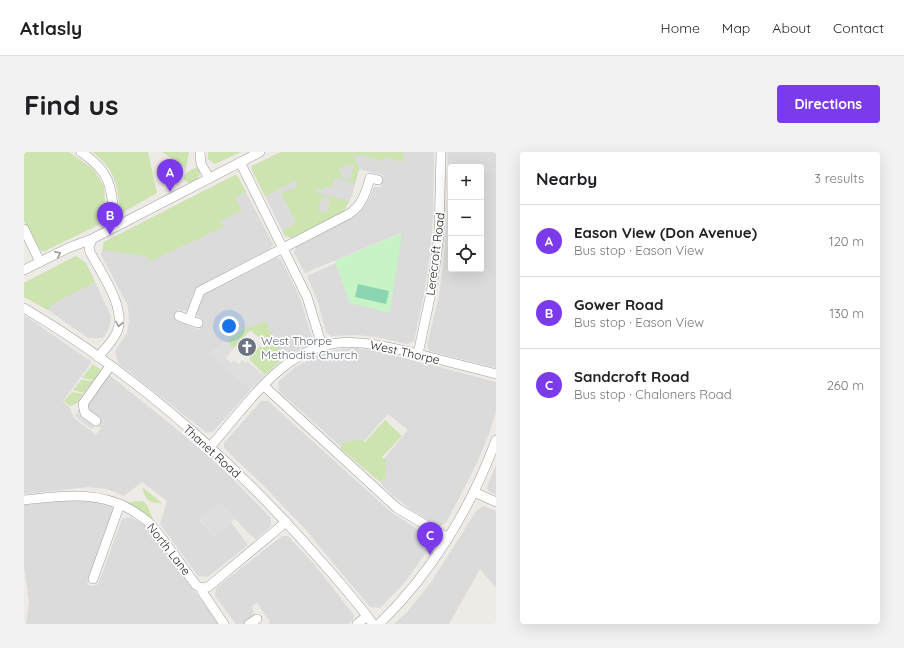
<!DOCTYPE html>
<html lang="en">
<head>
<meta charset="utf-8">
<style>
  :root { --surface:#fff; --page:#f2f2f2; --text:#202124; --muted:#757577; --line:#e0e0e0; --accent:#7c3aed }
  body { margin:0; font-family:Quicksand,sans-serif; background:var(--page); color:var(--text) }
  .controls { position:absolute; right:12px; top:12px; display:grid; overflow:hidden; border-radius:4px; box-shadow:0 4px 16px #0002 }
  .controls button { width:36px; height:36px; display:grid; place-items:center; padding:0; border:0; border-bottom:1px solid var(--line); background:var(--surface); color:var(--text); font:20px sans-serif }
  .you { position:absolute; left:205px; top:174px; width:14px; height:14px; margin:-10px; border:3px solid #fff; border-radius:50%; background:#1a73e8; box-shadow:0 0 0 6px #1a73e833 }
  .badge { display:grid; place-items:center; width:26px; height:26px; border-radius:50%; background:var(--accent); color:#fff; font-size:13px; font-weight:700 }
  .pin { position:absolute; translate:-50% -33px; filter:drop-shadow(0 1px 2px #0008) }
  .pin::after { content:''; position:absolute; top:21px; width:14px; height:12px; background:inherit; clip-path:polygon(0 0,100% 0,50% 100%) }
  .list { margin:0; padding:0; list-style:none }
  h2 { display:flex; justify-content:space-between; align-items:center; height:52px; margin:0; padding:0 16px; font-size:17px }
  h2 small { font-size:13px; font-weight:400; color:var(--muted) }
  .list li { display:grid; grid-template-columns:26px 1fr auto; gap:12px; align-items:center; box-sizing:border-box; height:72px; padding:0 16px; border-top:1px solid var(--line) }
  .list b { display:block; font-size:15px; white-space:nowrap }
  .list p { margin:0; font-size:13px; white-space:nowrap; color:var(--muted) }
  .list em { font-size:13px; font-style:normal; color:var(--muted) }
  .icon { flex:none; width:22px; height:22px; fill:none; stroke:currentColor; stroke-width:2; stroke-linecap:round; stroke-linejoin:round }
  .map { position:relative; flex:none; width:472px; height:472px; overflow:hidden; border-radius:4px }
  header { display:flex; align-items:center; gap:24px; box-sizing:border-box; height:56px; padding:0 20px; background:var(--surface); border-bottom:1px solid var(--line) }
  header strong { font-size:19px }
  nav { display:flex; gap:22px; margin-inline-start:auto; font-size:14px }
  .intro { display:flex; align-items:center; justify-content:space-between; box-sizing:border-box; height:96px; padding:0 24px }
  h1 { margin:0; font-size:28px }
  .button { padding:10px 18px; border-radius:4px; background:var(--accent); color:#fff; font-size:14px; font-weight:700 }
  main { display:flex; gap:24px; padding:0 24px }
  aside { flex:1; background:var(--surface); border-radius:4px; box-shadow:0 4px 16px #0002 }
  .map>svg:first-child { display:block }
  .residential { fill:#dcdbdb; fill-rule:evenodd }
  .grass { fill:#cde3b0; fill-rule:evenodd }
  .park { fill:#c7f3c6 }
  .pitch { fill:#8bd5b2 }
  .parking { fill:#dedede }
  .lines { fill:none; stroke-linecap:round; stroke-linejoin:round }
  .minor-casing { stroke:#9f9f9f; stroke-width:10 }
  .minor { stroke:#fff; stroke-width:9 }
  .oneway { stroke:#9a9a9a }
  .labels { text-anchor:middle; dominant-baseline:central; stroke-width:3.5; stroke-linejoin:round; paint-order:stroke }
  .street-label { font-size:12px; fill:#1e1e1e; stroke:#fff }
  .worship-label { font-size:12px; fill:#5b616d; stroke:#fff; text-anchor:start }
</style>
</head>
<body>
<header>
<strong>Atlasly</strong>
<nav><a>Home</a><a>Map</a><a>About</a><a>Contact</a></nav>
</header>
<div class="intro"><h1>Find us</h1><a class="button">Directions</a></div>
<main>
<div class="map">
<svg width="472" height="472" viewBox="0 0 472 472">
  <rect width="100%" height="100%" fill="#eeeae5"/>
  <g class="residential">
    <polygon points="257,0 410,0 409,64 406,102 400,142 390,189 383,192 352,185 332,183 308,184 302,181 294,150 283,124 312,111 326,151 377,81 281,121 270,101 272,95 335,62 345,47 350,35 357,35 359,23 335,17 328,44 319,61 268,86 261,84 228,18 228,14"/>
    <path d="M423,0H472V216L405,199L403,193L415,144L420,104L425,37ZM427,15H457V117H427Z"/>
    <polygon points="211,23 214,25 249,92 246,97 177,133 169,142 163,159 154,158 151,168 175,178 179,168 172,163 177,147 182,141 252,106 257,107 276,146 288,185 285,192 261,205 240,170 217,178 185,202 227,237 190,279 183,281 94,211 91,199 103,181 105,169 104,154 77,103 80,90"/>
    <polygon points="52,104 62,111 87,164 85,176 79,186 64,186 24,158 0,145 0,131"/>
    <polygon points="0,163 68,210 39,249 46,256 50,266 72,283 81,270 64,258 62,252 84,222 150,275 198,316 247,366 247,374 232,387 224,381 196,350 175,368 190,385 207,370 224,393 184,425 174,424 136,372 143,349 118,330 100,344 83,337 65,335 0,342"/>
    <polygon points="332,196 357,200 472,230 472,260 465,282 453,311 433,350 422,370 416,375 385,356 367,342 357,332 358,309 384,278 364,262 339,290 316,294 255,239 254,230 270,216 294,203 310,198"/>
    <polygon points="237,249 244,249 367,360 408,387 408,392 382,429 356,456 346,455 281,377 242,336 200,296 200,291"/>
    <polygon points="472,313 472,343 464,339 463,334"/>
    <polygon points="49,348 75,350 88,354 90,363 63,430 66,434 73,433 75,430 98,367 107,365 120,372 195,472 2,472 5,450 0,414 0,353"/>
    <polygon points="459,354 472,359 472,436 456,417 425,472 370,472 383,460 408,429 452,359"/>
    <polygon points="258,384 264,384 290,412 330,463 329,468 324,472 244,472 246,470 233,451 228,454 230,465 220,472 212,472 191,444 192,436"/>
  </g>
  <g class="grass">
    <polygon points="0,0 45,0 69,17 80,34 82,69 21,99 17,99 0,69"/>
    <path d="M68,0H124L133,41L96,62C94,34 92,17 68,0Z"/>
    <polygon points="138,0 165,0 162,16"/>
    <polygon points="184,0 217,0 191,12 184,7"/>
    <path d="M257,0H379V9H373L367,5L365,8L360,6L359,9L336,3L330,5L335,17L331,31L310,26L307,36L301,34L300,38L294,36L292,41L325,49L319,61L268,86L261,84L258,78L272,71L257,41L274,35L271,29L241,44L228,18V14ZM321,12L330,14L326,28L317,26L318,21L314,20L315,16L319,17ZM298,45L306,47L303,61L294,59Z"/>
    <path d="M175,14C178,24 173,28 166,32L159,27L163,20Z"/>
    <polygon points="211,23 214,25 222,40 211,45 218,58 196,69 199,75 125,110 122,104 79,98 80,90"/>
    <polygon points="52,104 62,111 71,130 28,152 24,158 0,145 0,131"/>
    <polygon points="241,169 261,205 241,223 225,207 236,194 239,196 242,191 226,178 210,196 202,189 217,178"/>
    <polygon points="69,212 77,218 70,228 58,226"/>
    <polygon points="57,228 69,229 60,241 49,238"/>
    <polygon points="48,240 59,242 53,251 46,254 40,249"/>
    <polygon points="361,268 378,284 358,305 362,309 362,325 356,330 316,296 322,289 337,288 341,290"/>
    <path d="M118,335L138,351C125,351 122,349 118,335Z"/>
    <polygon points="119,349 123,353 129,367 104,350"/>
  </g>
  <polygon class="park" points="378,81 366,161 326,151 311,109"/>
  <polygon class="pitch" points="334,132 365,139 362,152 331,145"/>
  <g class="parking">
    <polygon points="202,189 210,196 202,206 207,211 210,208 215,212 218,208 222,211 224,210 241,224 227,237 184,202"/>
    <polygon points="62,252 64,258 81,270 77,276 72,274 67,277 51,264 54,258"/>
    <polygon points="196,349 211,367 190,385 175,367"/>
  </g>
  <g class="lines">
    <g class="minor-casing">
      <g id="minor">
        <path d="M57,0C90,22 87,38 91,74"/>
        <polyline points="176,0 177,12 185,26"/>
        <polyline points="216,10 283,145 298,194"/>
        <polyline points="0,77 16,110"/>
        <path d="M68,87L65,95L66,100C77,121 103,156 93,180C89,189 81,197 74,205"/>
        <polyline points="0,118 44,96 68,87 236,0"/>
        <path d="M0,156C105,218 199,300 281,391C304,417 328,443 349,472"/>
        <polyline points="155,164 165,168"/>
        <path d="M174,171L165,168L176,139L325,62C338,54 342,40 346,26L354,28"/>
        <polyline points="394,202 408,136 415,84 417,0"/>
        <polyline points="240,234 373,356 424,386"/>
        <polyline points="72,269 61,261 59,252 86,214"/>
        <path d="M186,295C207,271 233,236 258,216C303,180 338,189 390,201C417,208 445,215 472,222"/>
        <polyline points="450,340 472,350"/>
        <path d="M0,348C38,344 75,338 109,359C115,363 122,367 126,372C143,391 157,413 172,433L177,436L179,441L200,472"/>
        <polyline points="69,427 96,352"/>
        <polyline points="177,436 184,435 262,370"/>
        <polyline points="225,472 233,467"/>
        <polyline points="333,472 343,464"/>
        <path d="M355,472C407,422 447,356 472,288"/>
      </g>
    </g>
    <use href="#minor" class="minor"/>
  </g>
  <defs><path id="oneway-chevron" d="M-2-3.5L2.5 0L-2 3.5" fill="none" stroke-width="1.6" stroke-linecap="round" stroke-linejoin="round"/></defs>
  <g class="oneway">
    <use href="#oneway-chevron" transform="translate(34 102) rotate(-26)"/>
    <use href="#oneway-chevron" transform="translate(95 172) rotate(100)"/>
  </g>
  <defs>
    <g id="church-disc" transform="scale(1)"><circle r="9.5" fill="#6b7280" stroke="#fff"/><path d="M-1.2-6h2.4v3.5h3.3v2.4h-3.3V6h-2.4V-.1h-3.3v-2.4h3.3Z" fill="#fff"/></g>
  </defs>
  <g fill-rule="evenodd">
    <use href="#church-disc" x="223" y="195"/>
  </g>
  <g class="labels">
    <g class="street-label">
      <text transform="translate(411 102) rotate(-83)">Lerecroft Road</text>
      <text transform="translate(381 200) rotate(13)">West Thorpe</text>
      <text transform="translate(188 299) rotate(42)">Thanet Road</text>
      <text transform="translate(145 397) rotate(52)">North Lane</text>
    </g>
    <g class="worship-label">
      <text x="237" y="188">West Thorpe<tspan x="237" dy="14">Methodist Church</tspan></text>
    </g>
  </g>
</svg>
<div class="controls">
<button>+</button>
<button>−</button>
<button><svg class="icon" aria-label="locate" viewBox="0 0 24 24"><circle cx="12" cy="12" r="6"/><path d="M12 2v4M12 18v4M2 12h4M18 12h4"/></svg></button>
</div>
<div class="you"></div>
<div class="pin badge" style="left:146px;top:40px">A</div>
<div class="pin badge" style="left:86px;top:83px">B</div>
<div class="pin badge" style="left:406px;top:403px">C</div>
</div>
<aside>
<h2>Nearby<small>3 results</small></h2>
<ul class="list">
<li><span class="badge">A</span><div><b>Eason View (Don Avenue)</b><p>Bus stop · Eason View</p></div><em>120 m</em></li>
<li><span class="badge">B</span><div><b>Gower Road</b><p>Bus stop · Eason View</p></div><em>130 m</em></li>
<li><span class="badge">C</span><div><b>Sandcroft Road</b><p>Bus stop · Chaloners Road</p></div><em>260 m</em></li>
</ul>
</aside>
</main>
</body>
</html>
